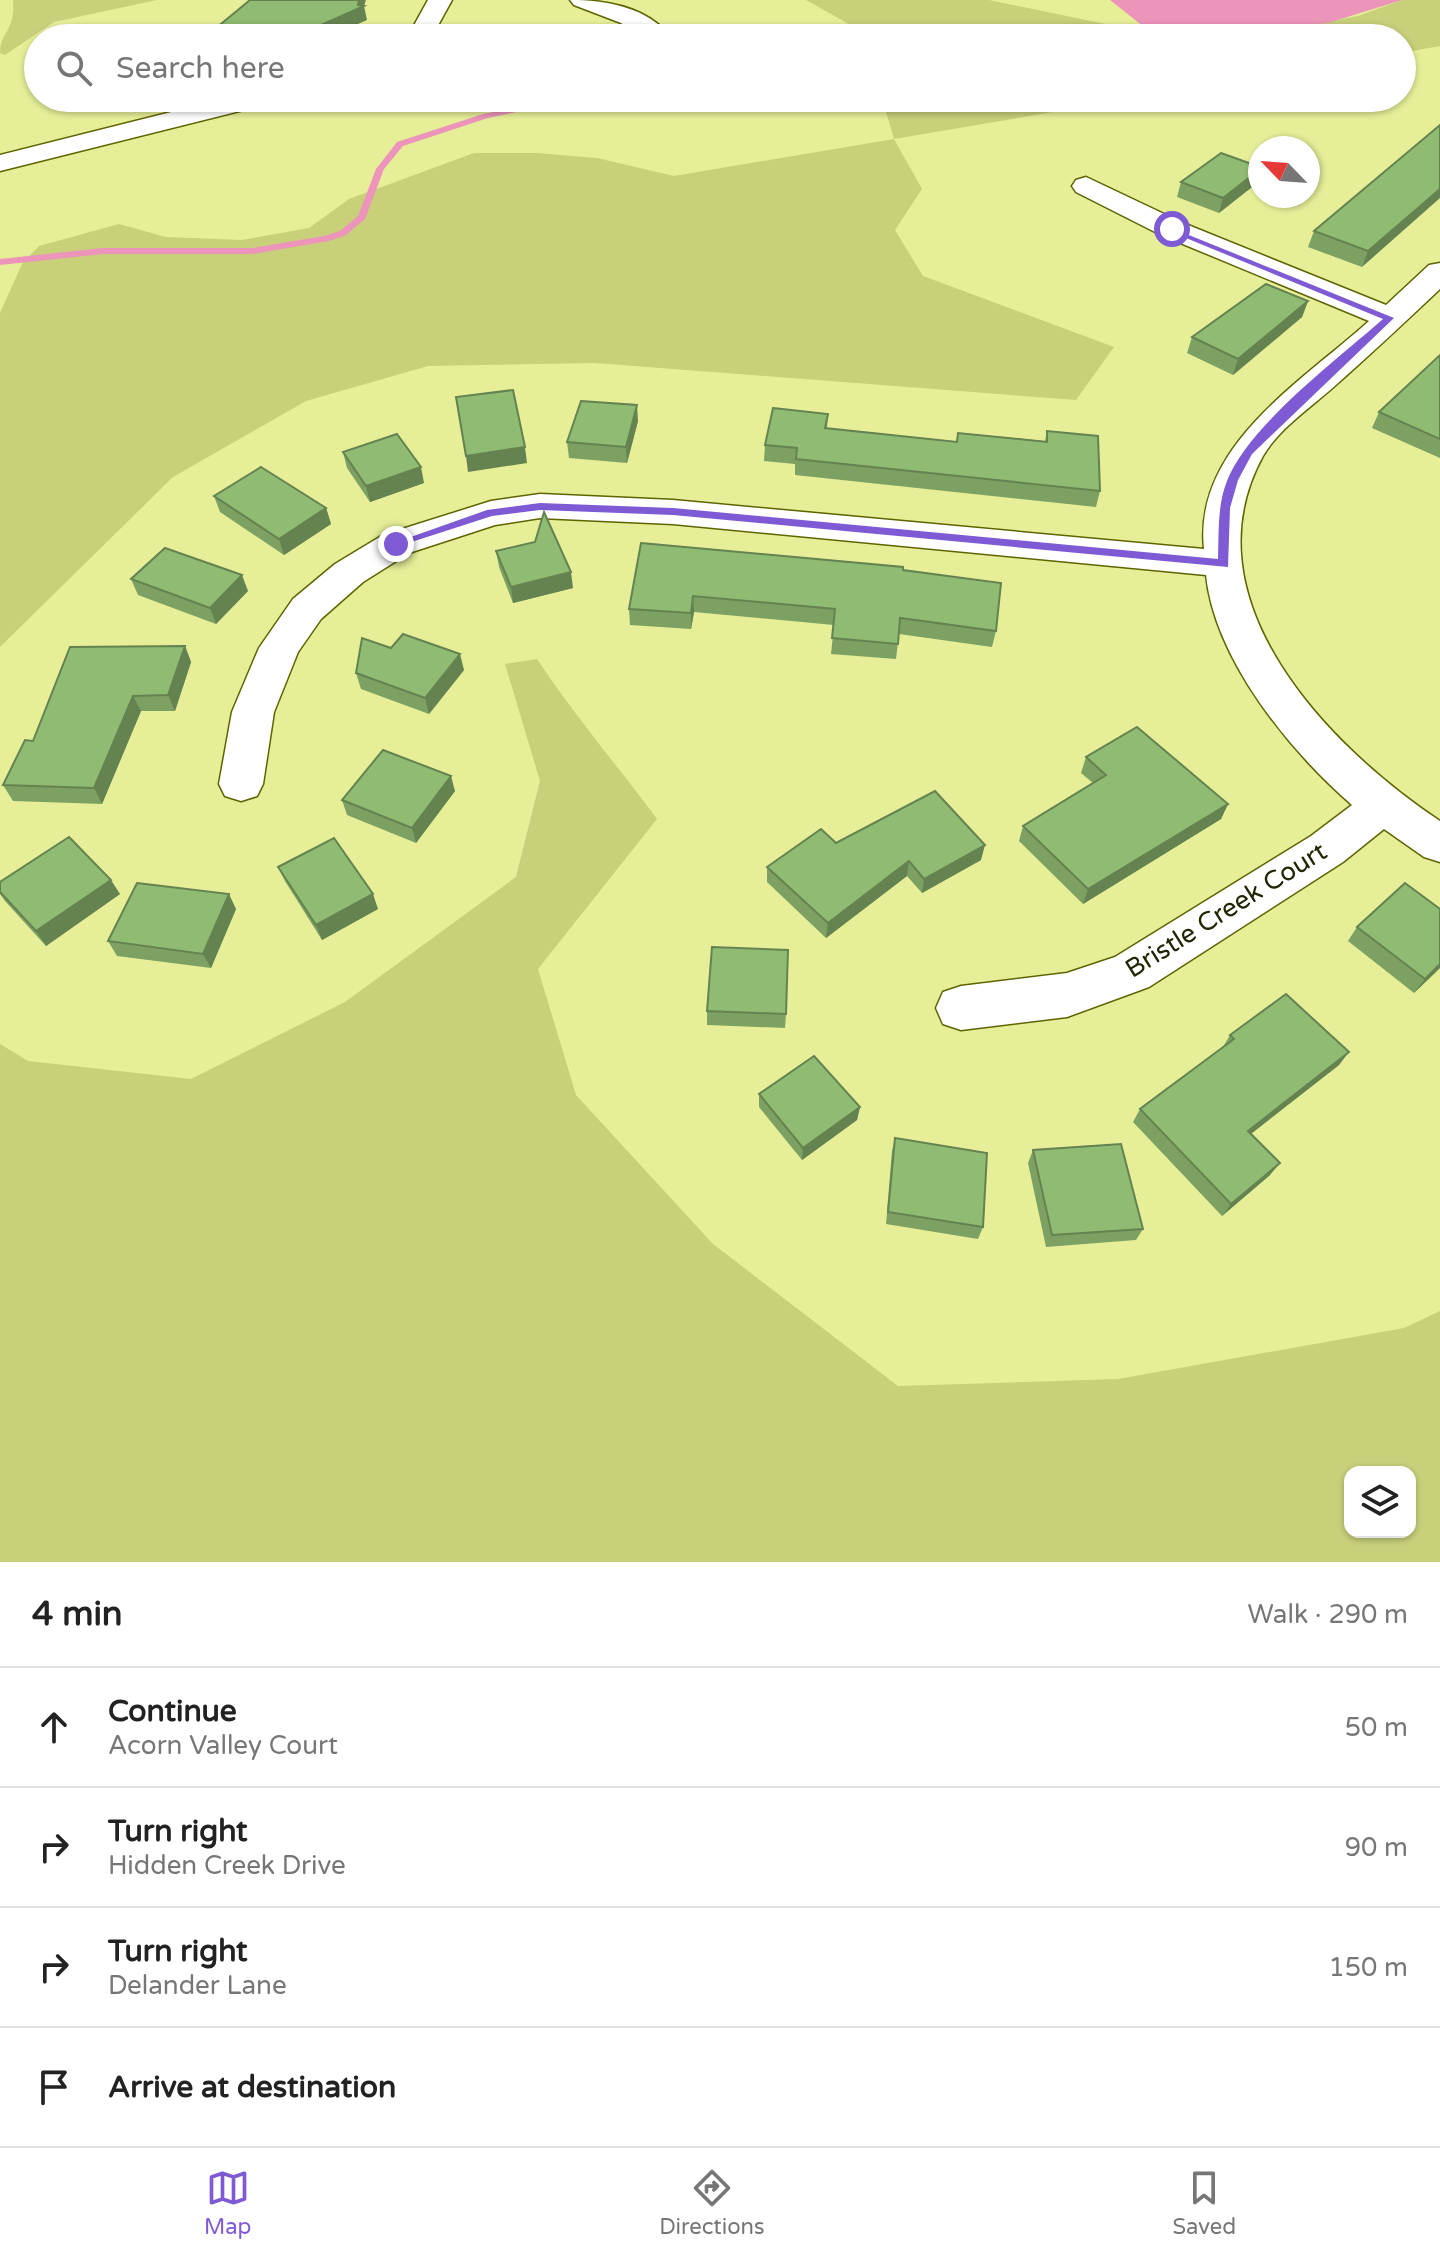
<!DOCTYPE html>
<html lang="en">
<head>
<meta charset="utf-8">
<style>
  :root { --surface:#fff; --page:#f6f6f6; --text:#222; --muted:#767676; --line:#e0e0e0; --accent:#7e5ad4 }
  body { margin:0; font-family:"Varela Round",sans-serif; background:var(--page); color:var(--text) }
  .controls { position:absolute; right:24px; bottom:24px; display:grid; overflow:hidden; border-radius:16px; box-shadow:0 2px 6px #0004 }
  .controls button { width:72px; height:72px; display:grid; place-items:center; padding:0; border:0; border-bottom:2px solid var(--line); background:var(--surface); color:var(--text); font:40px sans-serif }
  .compass { position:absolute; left:1248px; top:136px; width:72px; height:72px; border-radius:50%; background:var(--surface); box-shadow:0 2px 6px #0004; rotate:295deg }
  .stop { position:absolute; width:24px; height:24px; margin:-18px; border:6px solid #7e5ad4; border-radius:50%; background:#fff }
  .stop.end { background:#7e5ad4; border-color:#fff; box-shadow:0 2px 8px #0008 }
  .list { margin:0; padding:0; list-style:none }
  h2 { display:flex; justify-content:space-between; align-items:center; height:104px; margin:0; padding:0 32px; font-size:34px }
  h2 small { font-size:26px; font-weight:400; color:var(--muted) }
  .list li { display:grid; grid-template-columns:52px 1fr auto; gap:24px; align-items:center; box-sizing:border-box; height:120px; padding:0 32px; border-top:2px solid var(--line) }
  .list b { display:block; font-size:30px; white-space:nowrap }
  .list p { margin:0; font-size:26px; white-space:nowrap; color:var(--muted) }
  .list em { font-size:26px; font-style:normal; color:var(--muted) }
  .icon { flex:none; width:44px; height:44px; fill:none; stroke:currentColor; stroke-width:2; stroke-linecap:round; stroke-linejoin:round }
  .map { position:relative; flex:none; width:1440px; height:1562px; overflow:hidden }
  .search { position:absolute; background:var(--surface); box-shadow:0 2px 6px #0004; left:24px; right:24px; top:24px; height:88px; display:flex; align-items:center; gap:20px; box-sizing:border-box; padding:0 28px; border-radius:44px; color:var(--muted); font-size:30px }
  .sheet { height:584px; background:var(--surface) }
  nav { display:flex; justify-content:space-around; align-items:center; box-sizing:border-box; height:112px; border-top:2px solid var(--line); background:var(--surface); font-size:22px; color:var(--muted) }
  nav a { display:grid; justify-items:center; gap:4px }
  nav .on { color:var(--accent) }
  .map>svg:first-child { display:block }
  .green { fill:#c8d07a; fill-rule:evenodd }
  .water { fill:#ec94b9 }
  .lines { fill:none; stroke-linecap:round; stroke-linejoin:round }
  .stream { fill:#ec94b9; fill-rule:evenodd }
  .minor-casing { stroke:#5f6400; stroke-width:3 }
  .minor { fill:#fff; fill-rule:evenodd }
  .wall { fill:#7ca162 }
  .shaded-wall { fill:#658350 }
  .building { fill:#90bb72; stroke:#658350; stroke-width:2 }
  .route { fill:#7e5ad4 }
  .labels { text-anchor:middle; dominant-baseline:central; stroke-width:7; stroke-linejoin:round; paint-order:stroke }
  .street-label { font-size:26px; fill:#222501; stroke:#fff }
</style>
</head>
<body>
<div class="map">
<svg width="1440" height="1562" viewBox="0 0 1440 1562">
  <rect width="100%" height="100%" fill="#e6ef98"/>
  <g class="green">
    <path d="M13,0H157L54,22L5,55L0,53C0,32 16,30 13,0Z"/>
    <polygon points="806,0 989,0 1168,37 1284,30 1358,16 1402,0 1440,0 1440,46 1402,53 1402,38 865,38 863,32"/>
    <polygon points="882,98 1136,98 894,139 922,189 895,230 923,276 1114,347 1076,400 595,363 428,366 306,401 173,477 0,647 0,313 22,264 39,246 119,224 166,237 242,240 309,228 349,199 474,153 537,153 597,158 674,176 894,139"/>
    <path d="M537,659C574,715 617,765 657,819L538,969L576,1095L713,1244L898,1386L1118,1379L1404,1328L1440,1311V1562H0V1044L28,1061L191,1079L345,1002L516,877L540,781L505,664ZM1350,1472H1410V1532H1350Z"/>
  </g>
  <polygon class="water" points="1110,0 1402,0 1328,23 1168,37 1144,27"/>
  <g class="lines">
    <g class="stream">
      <polygon points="1184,0 1193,0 1147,29 1080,38 1059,38 1142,25"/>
      <polygon points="567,98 584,98 488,118 403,146 384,169 365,219 346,235 329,241 253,254 103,254 0,265 0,259 103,248 253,248 324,236 340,231 358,216 376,169 397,142 483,114"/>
    </g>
    <g class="minor-casing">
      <g id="minor">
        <polygon points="428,0 452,0 431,38 407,38"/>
        <path d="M570,0C605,0 649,7 671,38H643L621,23L574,5Z"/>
        <polygon points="227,98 272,98 268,104 0,171 0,155"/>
        <path d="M1086,177L1183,223L1386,305L1429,265L1440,263V289C1406,321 1372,353 1337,384C1313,406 1279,428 1263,456C1184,600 1330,748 1440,821V862L1424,857L1384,829L1343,862L1149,987L1067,1017L961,1030L943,1024L936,1008L943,992L961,986L1067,973L1115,957L1311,836L1352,805C1290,751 1215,660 1206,575L673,524L540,518L495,525L409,553L363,582L321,619L298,652L274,712L263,784L257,796L241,801L225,796L219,784L232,712L259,648L293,599L335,564L383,535L491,501L540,494L673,500L1204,549C1193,446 1303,381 1369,321L1161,235L1076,192L1072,186L1076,180Z"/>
      </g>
    </g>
    <use href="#minor" class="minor"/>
  </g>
  <g class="wall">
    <polygon points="1440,125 1362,267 1308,247 1314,231"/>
    <polygon points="1260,167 1260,175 1257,183 1219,213 1177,197 1181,182"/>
    <polygon points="1308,301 1302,317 1233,375 1187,353 1192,337"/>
    <polygon points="1440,355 1440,458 1372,428 1379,412"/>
    <polygon points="828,414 827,428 956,442 958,433 1045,441 1047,431 1100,491 1096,507 795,475 795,464 764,461 765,445"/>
    <polygon points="638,421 627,463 569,458 567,442"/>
    <polygon points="343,452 424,483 370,502 347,468"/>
    <polygon points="214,496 326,508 331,524 284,555 220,512"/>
    <polygon points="641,543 903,570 996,631 992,647 899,634 896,659 831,654 834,625 694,612 691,629 630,625 629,609"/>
    <polygon points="496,551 573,588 513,603 499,567"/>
    <polygon points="131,579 248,591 216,624 138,595"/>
    <polygon points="185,646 191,662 175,711 141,711 102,804 13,801 3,785 33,741"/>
    <polygon points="391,648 464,670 429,714 361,689 356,673"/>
    <polygon points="1086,757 1228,804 1221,819 1083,904 1019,841 1023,826 1093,783 1081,773"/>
    <polygon points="455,791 416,843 347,815 342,800"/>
    <polygon points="836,843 981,860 922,893 907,876 826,938 767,882 767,867"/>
    <polygon points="278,867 378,909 322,940 285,881"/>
    <polygon points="0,882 120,894 46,946 5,901 0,894"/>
    <polygon points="236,909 211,968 117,956 108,941"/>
    <polygon points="1357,927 1440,968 1414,993 1348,941"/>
    <polygon points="707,1011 786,1014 785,1028 707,1025"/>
    <polygon points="1230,1035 1339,1065 1251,1134 1270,1175 1222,1216 1133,1122 1140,1109 1223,1047"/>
    <polygon points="759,1094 860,1107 857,1120 802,1160 759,1107"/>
    <polygon points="895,1138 983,1227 978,1239 886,1224 892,1151"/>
    <polygon points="1033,1150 1143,1229 1136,1240 1046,1247 1028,1163"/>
  </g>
  <g class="shaded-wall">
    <polygon points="359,0 366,0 364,6 367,20 326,38 292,38 358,5"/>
    <polygon points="1260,169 1257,183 1219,213 1223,198"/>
    <polygon points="1440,189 1440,198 1362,267 1368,251"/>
    <polygon points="1308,301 1302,317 1233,375 1238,359"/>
    <polygon points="637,405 638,421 627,463 626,447"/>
    <polygon points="525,447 527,463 468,472 466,456"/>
    <polygon points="421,467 424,483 370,502 366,486"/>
    <polygon points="326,508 331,524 284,555 279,539"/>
    <polygon points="571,572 573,588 513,603 511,587"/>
    <polygon points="242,575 248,591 216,624 210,608"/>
    <polygon points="693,596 694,612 691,629 691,613"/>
    <polygon points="185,646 191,662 175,711 168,695"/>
    <polygon points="460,654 464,670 429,714 425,698"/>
    <polygon points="133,696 141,711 102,804 94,788"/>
    <polygon points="451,776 455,791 416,843 412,828"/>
    <polygon points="1228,804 1221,819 1083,904 1088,889"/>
    <polygon points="985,845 981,860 922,893 924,879"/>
    <polygon points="909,861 907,876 826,938 828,923"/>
    <polygon points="111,880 120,894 46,946 36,931"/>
    <polygon points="229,894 236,909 211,968 203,954"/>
    <polygon points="373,894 378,909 322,940 316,925"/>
    <polygon points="1440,964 1440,968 1414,993 1425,979"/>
    <polygon points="1349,1052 1339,1065 1239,1143 1248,1131"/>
    <polygon points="860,1107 857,1120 802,1160 803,1148"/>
    <polygon points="1280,1163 1270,1175 1222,1216 1231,1204"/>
  </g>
  <g class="building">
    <polygon points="250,0 359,0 358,5 364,6 292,38 204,38"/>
    <polygon points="1440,125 1440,189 1368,251 1314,231"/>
    <polygon points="1221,153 1260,167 1260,169 1223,198 1181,182"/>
    <polygon points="1266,284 1308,301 1238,359 1192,337"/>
    <polygon points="1440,355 1440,439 1379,412"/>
    <polygon points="513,390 525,447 466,456 456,397"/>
    <polygon points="581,401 637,405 626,447 567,442"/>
    <polygon points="773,408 828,414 825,428 957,442 958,433 1047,442 1047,431 1098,436 1100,491 796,459 797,448 765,445"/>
    <polygon points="397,434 421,467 366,486 343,452"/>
    <polygon points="261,467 326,508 279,539 214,496"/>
    <polygon points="544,512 571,572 511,587 496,551 535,542"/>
    <polygon points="641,543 903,567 903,570 1001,583 996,631 900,618 898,644 832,638 835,609 693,596 691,613 629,609"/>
    <polygon points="165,548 242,575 210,608 131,579"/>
    <polygon points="403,634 460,654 425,698 356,673 362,638 391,648"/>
    <polygon points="185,646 168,695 133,696 94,788 3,785 25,740 33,741 70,647"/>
    <polygon points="1137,727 1228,804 1088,889 1023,826 1106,775 1086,757"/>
    <polygon points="383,750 451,776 412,828 342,800"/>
    <polygon points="935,791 985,845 924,879 909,861 828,923 767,867 821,829 836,843"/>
    <polygon points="69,837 111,880 36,931 0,892 0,882"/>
    <polygon points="334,838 373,894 316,925 278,867"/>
    <polygon points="137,883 229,894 203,954 108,941"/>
    <polygon points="1405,883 1440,909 1440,964 1425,979 1357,927"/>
    <polygon points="712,947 788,950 786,1014 707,1011"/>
    <polygon points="1286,994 1349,1052 1248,1131 1280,1163 1231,1204 1140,1109 1234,1039 1230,1035"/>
    <polygon points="814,1056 860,1107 803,1148 759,1094"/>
    <polygon points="895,1138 987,1153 983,1227 888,1212"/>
    <polygon points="1121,1144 1143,1229 1052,1235 1033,1150"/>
  </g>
  <path class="route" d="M1169,227L1394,318L1252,454L1238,480L1230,508L1228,567L673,515L540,510L492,516L396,547L391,544L487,510L540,503L673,508L1218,559C1219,533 1217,506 1227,481C1248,426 1338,359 1383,319L1169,231Z"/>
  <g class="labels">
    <g class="street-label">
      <text transform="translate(1226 910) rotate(-32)">Bristle Creek Court</text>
    </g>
  </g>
</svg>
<div class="controls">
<button><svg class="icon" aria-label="layers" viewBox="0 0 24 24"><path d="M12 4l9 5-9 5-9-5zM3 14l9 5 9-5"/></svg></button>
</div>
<svg class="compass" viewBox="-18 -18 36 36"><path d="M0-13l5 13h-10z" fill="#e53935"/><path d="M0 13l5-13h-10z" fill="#767676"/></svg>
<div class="stop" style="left:1172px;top:229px"></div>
<div class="stop end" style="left:396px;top:544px"></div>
<div class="search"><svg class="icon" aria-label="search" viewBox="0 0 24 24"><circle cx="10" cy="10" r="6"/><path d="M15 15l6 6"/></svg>Search here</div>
</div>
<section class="sheet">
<h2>4 min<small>Walk · 290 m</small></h2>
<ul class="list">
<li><svg class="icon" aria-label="ahead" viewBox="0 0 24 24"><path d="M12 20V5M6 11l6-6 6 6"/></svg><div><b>Continue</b><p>Acorn Valley Court</p></div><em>50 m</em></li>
<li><svg class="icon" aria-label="right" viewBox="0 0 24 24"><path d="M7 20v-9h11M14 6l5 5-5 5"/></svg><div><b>Turn right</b><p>Hidden Creek Drive</p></div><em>90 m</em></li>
<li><svg class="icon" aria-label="right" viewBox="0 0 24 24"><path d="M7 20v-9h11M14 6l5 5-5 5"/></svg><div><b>Turn right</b><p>Delander Lane</p></div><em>150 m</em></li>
<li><svg class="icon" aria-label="arrive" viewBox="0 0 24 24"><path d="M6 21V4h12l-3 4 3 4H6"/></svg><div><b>Arrive at destination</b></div></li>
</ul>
</section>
<nav>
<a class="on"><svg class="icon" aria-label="map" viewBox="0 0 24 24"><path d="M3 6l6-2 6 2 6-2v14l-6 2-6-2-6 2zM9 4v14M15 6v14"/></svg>Map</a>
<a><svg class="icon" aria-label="directions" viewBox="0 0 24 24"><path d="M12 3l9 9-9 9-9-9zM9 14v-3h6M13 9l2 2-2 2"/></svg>Directions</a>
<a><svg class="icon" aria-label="saved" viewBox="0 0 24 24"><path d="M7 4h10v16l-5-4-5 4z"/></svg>Saved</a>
</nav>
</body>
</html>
